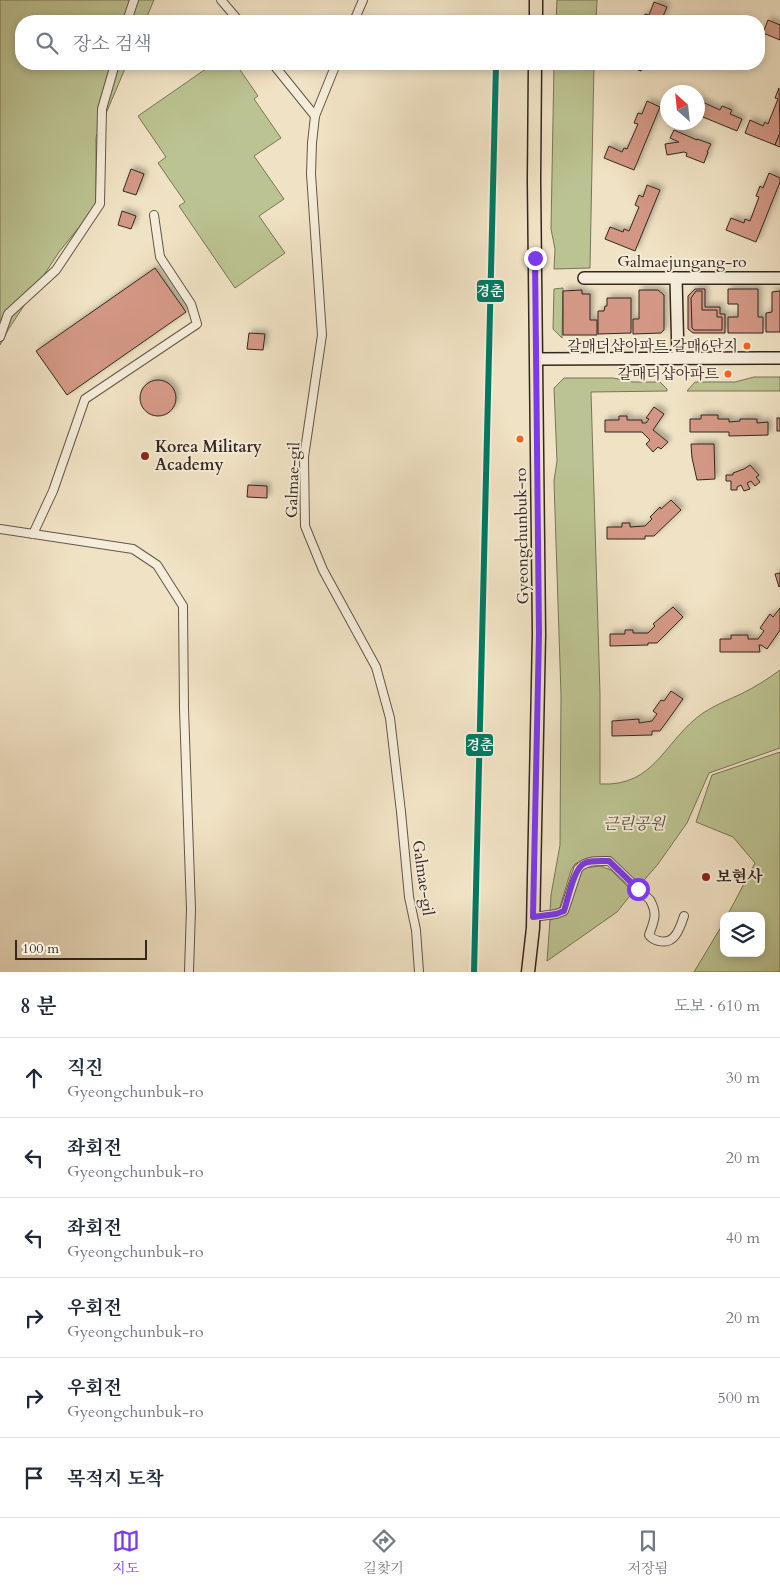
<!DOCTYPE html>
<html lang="ko">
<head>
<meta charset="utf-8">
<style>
  :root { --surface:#fff; --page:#f6f6f7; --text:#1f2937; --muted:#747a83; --line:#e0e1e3; --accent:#7c3aed }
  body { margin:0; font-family:Cardo,"Noto Serif KR",serif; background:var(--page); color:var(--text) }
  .controls { position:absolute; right:15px; bottom:15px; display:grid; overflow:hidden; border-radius:10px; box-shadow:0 2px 8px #0003 }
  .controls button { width:45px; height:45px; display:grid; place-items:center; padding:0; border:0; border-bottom:1px solid var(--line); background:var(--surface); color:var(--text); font:25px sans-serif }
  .compass { position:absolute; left:660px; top:85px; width:45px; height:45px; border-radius:50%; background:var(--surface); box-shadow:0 2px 8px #0003; rotate:333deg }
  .scale { position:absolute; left:15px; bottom:12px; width:132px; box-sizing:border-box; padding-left:5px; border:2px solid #34271f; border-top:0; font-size:14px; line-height:18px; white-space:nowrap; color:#34271f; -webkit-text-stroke:4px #f5ecd9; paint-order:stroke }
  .stop { position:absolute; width:15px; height:15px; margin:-11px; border:4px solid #7c3aed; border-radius:50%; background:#fff }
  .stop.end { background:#7c3aed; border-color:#fff; box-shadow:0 1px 5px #0008 }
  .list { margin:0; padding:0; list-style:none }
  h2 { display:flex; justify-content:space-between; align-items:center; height:65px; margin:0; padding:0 20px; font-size:21px }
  h2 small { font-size:16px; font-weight:400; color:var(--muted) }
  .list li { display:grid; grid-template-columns:32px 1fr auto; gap:15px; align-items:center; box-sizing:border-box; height:80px; padding:0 20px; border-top:1px solid var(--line) }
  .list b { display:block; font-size:19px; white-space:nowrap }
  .list p { margin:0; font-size:16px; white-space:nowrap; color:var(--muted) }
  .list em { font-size:16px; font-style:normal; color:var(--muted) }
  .icon { flex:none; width:28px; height:28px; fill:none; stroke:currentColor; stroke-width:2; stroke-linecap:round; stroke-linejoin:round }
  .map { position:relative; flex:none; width:780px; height:972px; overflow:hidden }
  .search { position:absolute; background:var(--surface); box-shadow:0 2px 8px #0003; left:15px; right:15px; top:15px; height:55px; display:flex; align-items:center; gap:12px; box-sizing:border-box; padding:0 18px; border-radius:20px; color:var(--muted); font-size:19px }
  .sheet { height:545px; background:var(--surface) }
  nav { display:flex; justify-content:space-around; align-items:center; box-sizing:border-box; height:70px; border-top:1px solid var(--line); background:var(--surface); font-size:14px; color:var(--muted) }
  nav a { display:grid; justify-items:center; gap:2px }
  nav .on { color:var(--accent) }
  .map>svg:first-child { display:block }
  .green { fill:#bcc392; stroke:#787558 }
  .building { fill:#d39885; stroke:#34271f; filter:url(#shadow) }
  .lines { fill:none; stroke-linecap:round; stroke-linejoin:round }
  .street-casing { stroke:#635648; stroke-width:10 }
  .secondary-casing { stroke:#34271f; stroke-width:14 }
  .primary-casing { stroke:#34271f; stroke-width:15 }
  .street { stroke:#f5ecd9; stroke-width:8 }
  .secondary { stroke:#f5ecd9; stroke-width:11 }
  .primary { stroke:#f0e2c4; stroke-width:12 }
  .rail-1-casing { stroke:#f5ecd9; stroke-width:10 }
  .rail-1 { stroke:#007a62; stroke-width:6 }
  .route { stroke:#7c3aed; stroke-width:6 }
  .bus-dot { fill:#f26522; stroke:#f5ecd9; stroke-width:2 }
  .poi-dot { fill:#8f2418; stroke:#f5ecd9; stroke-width:2 }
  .labels { text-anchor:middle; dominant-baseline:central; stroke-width:4; stroke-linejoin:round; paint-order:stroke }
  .bus-label { font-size:15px; fill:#34271f; stroke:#f5ecd9; text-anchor:end }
  .street-label { font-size:16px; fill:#34271f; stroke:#f5ecd9 }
  .poi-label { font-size:16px; font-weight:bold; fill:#34271f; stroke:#f5ecd9; text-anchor:start }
  .park-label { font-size:16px; font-style:italic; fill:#564e3c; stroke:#f5ecd9 }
  .line-badge { stroke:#f5ecd9; stroke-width:2 }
  .badge-label { font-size:14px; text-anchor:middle; font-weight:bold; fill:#fff }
</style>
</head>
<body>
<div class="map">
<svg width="780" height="972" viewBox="0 0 780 972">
  <defs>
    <filter id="shadow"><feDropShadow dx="3.5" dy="-3.5" stdDeviation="2.5" flood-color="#0004"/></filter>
  </defs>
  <rect width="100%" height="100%" fill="#f0e2c4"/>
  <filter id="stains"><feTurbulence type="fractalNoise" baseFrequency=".004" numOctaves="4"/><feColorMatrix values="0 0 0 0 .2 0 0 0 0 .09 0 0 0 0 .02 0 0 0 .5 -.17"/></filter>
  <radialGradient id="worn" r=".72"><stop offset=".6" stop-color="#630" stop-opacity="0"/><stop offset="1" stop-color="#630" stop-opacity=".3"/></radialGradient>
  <g class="green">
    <polygon points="0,0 154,0 145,21 21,21 21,64 127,64 96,137 96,206 59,252 8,330 0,345"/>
    <polygon points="557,0 597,0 596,21 556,21"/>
    <polygon points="213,64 236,64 258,96 254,99 281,138 254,156 284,199 259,216 285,253 235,288 179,206 185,202 158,163 166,157 138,116"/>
    <polygon points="554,64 594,64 590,268 554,269 555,249 551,229"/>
    <polygon points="563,288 562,338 553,329 554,289"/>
    <polygon points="754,377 780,377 780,391 687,391 695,382 735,382"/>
    <path d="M564,378H613L633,382H660L667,389V391L591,392L600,694V784C656,787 664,740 703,713C715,705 728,700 741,694C755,687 768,679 780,670V748L709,773L687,823L658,864L639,886L621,869L590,859L583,860L575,864L571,870L560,907L557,910L550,912L551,895L560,845L561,695L554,481L557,461L554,388Z"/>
    <polygon points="780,752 780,972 694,972 724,922 724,953 761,953 761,916 727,916 755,863 733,837 696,822 712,775"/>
    <polygon points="600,866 611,870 633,892 617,912 547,961 550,920 564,914 579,873 584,868"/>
  </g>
  <g class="building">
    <polygon points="654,2 667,7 661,21 642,21 645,14 649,15"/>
    <polygon points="768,20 780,25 780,40 763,33"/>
    <polygon points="623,64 644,64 641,71"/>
    <polygon points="779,88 780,133 775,145 745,133 750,120 763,126 765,122 768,124 778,99 775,98"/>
    <polygon points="698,96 699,97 698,100 720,110 722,106 732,110 730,114 742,119 737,131 698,115"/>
    <polygon points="647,101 660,107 634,170 604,158 609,146 622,152 624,148 627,149 638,124 634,123 638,113 642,114"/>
    <polygon points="674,130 697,140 697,139 711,144 707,152 708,152 704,163 686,156 687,153 684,152 667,155 665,144 679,142 670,138"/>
    <polygon points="780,133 780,147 775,145"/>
    <polygon points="131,169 144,174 136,195 123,191"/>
    <polygon points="769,173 780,178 780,182 756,242 726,230 731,218 744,223 745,219 750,221 759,197 756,196 760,186 763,188"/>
    <polygon points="647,185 660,190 635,251 605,239 610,227 623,232 624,229 629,231 639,207 635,205 639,195 643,197"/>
    <polygon points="122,211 136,216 131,229 118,225"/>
    <polygon points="155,268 186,312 67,395 36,351"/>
    <polygon points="695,289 705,289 705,307 720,307 720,314 725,314 725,333 693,333 688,329 688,296"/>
    <polygon points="728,289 758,289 758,317 763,317 763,333 728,333 728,317 738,317 738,304 728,304"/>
    <polygon points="582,290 582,294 590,294 590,320 597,320 597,335 563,335 563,291"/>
    <polygon points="639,290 658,290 664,295 664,330 661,333 633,334 633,319 639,319"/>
    <polygon points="696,291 702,291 702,310 717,310 717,317 722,317 722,330 694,330 692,328 691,298"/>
    <polygon points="780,291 780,332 766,332 766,313 772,312 772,292"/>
    <polygon points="607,298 631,298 631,333 598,334 598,311 604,311 605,306 607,306"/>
    <polygon points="249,333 265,334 263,350 247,349"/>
    <circle cx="158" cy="398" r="18"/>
    <polygon points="654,407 664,414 653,430 668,442 661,449 658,447 653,452 646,444 650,440 642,432 605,432 605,420 619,420 619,416 627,416 627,420 642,420 642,423 646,423 649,419 646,418"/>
    <polygon points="701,415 718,415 718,419 729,419 729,422 740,421 740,419 757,419 757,423 768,422 768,435 729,436 729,432 690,432 690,419 701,419"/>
    <rect x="777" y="418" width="3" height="13"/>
    <polygon points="691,444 714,444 715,479 697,480 692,458"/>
    <polygon points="750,465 759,475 756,477 760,482 755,486 751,481 747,483 750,489 744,491 741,485 737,487 737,490 731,490 731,481 726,481 726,475 733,475 733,473 744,469"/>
    <polygon points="248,485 267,486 267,498 247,497"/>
    <polygon points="671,500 681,510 654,536 645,536 645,539 607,539 607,527 622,527 622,523 630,523 630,527 645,526 652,519 650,517 660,507 661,509"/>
    <polygon points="780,573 780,586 779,587 775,574"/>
    <polygon points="673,607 683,617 657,643 648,643 648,645 610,646 610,634 625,634 625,630 633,630 633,633 648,633 655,626 653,624"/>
    <polygon points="780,608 780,630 767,649 761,645 759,645 760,652 720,652 720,639 731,639 731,635 748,635 748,639 758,639 764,631 760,628 770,614 773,617"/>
    <polygon points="671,691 683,699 660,731 652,731 652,735 612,736 612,721 639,719 639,723 652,721 657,714 653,711 661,700 664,701"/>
  </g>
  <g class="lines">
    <g class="street-casing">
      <g id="street">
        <polyline points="221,0 239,21"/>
        <polyline points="127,21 134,0"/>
        <polyline points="354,21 363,0"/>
        <polyline points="273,64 315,116"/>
        <polyline points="336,64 315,116 312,143 311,174 322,335 304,457 305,526 323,570 376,667 390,718 401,812 409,897 416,930 419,972"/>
        <polyline points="0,337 8,314 56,270 100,204 102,109 115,64"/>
        <polyline points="0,529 133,549 157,565 183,606 184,709 191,909 189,972"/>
        <polyline points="33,534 53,491 85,399 197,324 191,304 160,257 154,215"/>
        <path d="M533,917L556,914L564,911L578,869C586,860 597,861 609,861L650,900C658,914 654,921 649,935C652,939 654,940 659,941C675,945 680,928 684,916"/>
      </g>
    </g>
    <g class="secondary-casing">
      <g id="secondary">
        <polyline points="584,278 780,278"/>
        <polyline points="676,278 678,358"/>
        <polyline points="536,359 780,358"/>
      </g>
    </g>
    <g class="primary-casing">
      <g id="primary">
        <polyline points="536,21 536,0"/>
        <polyline points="528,972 533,928 539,634 534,180 535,64"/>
      </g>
    </g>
    <use href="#street" class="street"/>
    <use href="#secondary" class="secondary"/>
    <use href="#primary" class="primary"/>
    <g class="rail-1-casing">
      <polyline id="rail-1" points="474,972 496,64"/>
    </g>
    <use href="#rail-1" class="rail-1"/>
  </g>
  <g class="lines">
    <path class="route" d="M535,258L539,634L533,917L556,914L564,911C568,899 574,867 585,863C592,860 601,861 609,861L638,889"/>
  </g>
  <g class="bus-dot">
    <circle cx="747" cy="346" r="4.5"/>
    <circle cx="728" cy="374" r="4.5"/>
    <circle cx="520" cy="439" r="4.5"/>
  </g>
  <g class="poi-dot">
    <circle cx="145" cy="456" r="5"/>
    <circle cx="706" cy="877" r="5"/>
  </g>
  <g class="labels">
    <g class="bus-label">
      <text x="738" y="346">갈매더샵아파트.갈매6단지</text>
      <text x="719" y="374">갈매더샵아파트</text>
    </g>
    <g class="street-label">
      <text x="682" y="262">Galmaejungang-ro</text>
      <text transform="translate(293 480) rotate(-88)">Galmae-gil</text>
      <text transform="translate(522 536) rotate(-91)">Gyeongchunbuk-ro</text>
      <text transform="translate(423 878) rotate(82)">Galmae-gil</text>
    </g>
    <g class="poi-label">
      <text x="155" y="447">Korea Military<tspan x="155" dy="18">Academy</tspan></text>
      <text x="716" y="877">보현사</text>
    </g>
    <g class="park-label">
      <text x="634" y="824">근린공원</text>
    </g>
  </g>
  <g class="line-badge">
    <rect x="476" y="279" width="29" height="24" rx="5" fill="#007a62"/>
    <rect x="465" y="733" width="29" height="24" rx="5" fill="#007a62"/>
  </g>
  <g class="badge-label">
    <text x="490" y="296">경춘</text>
    <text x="480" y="750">경춘</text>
  </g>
  <rect width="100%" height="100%" filter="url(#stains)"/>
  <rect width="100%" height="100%" fill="url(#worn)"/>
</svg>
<div class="controls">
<button><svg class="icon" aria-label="layers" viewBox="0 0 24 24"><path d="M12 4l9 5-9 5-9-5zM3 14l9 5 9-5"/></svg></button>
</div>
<svg class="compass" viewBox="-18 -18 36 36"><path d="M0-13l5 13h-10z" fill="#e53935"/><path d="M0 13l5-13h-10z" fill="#747a83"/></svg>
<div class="scale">100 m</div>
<div class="stop" style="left:638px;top:889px"></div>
<div class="stop end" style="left:535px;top:258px"></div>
<div class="search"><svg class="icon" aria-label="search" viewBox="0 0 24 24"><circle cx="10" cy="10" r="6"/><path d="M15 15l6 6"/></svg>장소 검색</div>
</div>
<section class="sheet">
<h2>8 분<small>도보 · 610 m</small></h2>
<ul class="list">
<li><svg class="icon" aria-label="ahead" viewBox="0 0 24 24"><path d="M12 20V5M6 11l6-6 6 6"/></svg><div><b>직진</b><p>Gyeongchunbuk-ro</p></div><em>30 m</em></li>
<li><svg class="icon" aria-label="left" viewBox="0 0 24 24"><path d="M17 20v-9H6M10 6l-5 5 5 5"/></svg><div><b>좌회전</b><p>Gyeongchunbuk-ro</p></div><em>20 m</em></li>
<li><svg class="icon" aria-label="left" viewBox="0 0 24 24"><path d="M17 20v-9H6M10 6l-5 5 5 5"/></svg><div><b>좌회전</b><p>Gyeongchunbuk-ro</p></div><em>40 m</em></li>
<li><svg class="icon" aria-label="right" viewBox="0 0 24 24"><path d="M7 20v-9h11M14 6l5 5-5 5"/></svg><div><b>우회전</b><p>Gyeongchunbuk-ro</p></div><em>20 m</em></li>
<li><svg class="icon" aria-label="right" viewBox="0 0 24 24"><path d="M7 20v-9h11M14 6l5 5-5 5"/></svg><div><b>우회전</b><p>Gyeongchunbuk-ro</p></div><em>500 m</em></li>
<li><svg class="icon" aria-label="arrive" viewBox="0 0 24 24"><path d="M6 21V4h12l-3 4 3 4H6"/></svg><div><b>목적지 도착</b></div></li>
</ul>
</section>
<nav>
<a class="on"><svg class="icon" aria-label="map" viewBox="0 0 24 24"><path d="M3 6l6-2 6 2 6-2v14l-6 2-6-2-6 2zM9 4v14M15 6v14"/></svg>지도</a>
<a><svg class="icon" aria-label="directions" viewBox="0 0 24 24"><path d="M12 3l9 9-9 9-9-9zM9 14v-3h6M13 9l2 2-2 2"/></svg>길찾기</a>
<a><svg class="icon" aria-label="saved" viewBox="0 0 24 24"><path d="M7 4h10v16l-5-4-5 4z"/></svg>저장됨</a>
</nav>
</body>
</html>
